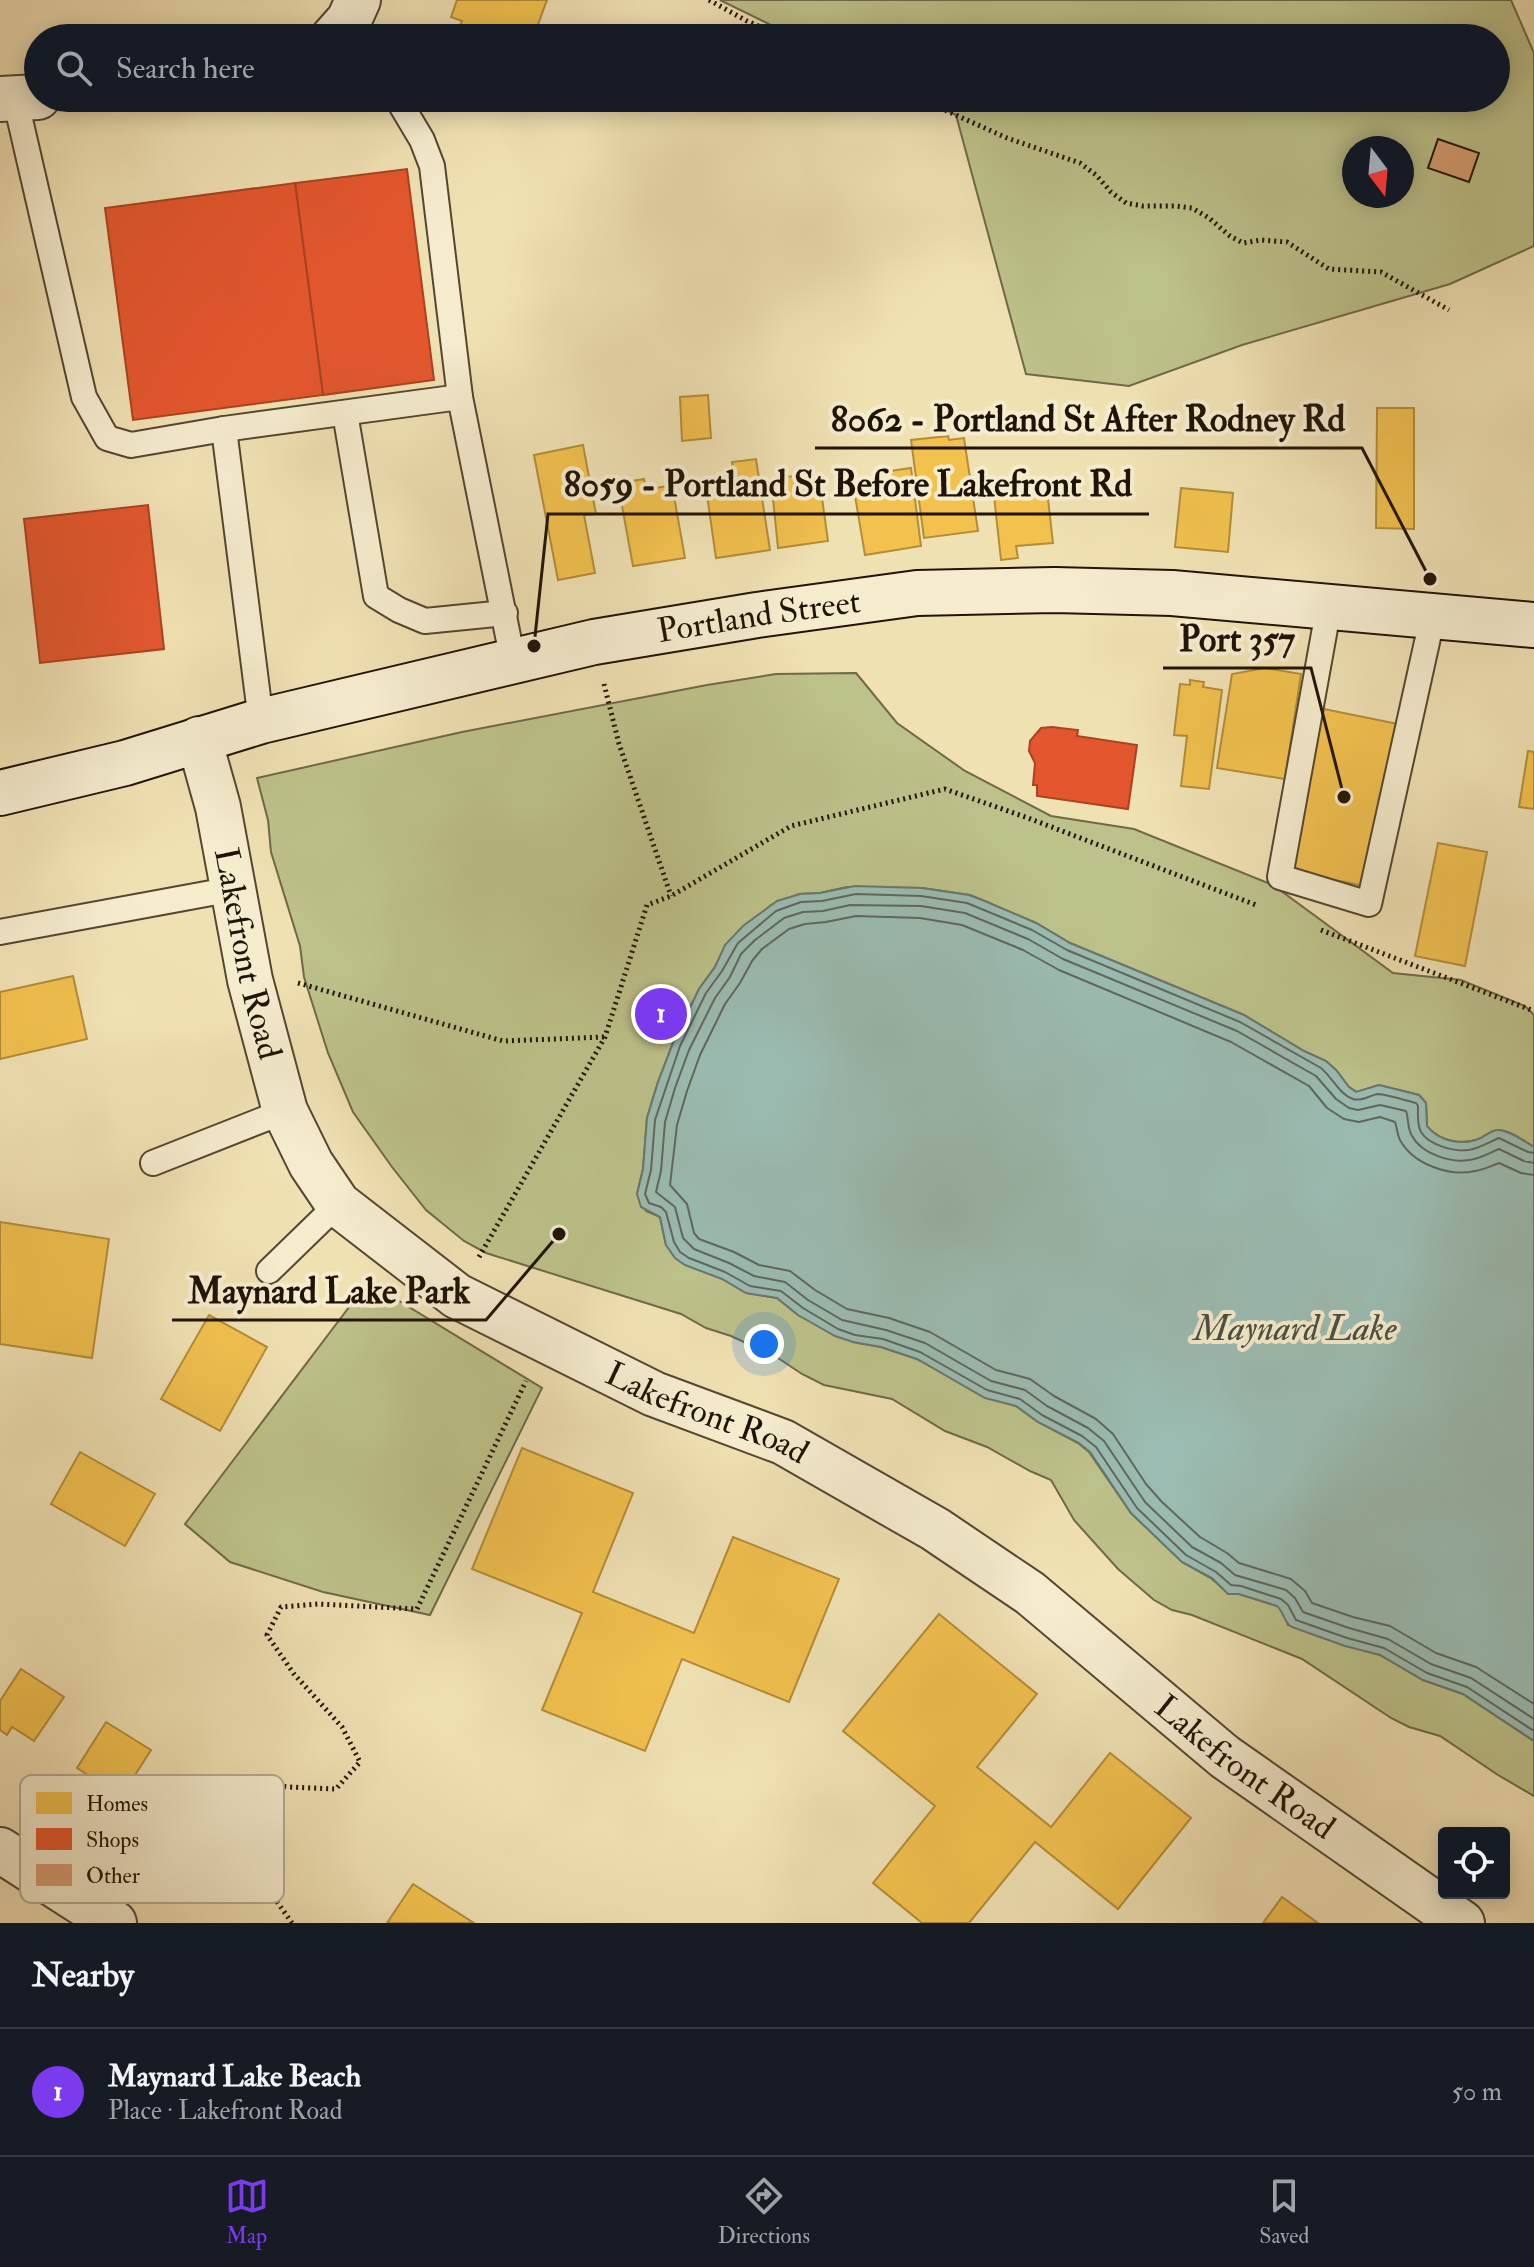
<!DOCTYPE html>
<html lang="en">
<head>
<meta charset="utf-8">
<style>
  :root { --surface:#171b24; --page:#20242c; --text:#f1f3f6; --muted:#9ea1a6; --line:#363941; --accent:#7c3aed }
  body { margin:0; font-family:"IM FELL Double Pica",serif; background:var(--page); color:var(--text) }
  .controls { position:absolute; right:24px; bottom:24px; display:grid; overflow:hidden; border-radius:8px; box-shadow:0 4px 20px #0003 }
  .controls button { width:72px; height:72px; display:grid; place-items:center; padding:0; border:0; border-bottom:2px solid var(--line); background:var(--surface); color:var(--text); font:40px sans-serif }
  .compass { position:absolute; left:1342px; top:136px; width:72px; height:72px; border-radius:50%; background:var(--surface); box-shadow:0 4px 20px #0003; rotate:164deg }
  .you { position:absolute; left:764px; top:1344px; width:28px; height:28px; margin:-20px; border:6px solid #fff; border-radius:50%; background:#1a73e8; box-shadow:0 0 0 12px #1a73e833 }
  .badge { display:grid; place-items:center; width:52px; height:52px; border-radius:50%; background:var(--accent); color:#fff; font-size:26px; font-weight:700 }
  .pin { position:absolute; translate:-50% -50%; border:4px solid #fff; box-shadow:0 2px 8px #0006 }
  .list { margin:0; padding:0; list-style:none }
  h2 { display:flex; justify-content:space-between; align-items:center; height:104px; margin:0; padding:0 32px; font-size:34px }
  h2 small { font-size:26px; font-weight:400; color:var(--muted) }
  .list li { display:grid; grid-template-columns:52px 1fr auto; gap:24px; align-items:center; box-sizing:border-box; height:128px; padding:0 32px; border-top:2px solid var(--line) }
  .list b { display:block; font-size:30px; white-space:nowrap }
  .list p { margin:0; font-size:26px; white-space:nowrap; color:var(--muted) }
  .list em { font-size:26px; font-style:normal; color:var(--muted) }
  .icon { flex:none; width:44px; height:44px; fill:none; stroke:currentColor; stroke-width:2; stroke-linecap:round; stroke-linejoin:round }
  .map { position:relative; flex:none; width:1534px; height:1923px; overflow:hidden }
  .search { position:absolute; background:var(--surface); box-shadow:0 4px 20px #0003; left:24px; right:24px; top:24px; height:88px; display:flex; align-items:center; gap:20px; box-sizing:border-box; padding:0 28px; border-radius:44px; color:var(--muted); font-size:30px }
  .sheet { height:232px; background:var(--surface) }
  nav { display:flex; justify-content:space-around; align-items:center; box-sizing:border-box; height:112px; border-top:2px solid var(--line); background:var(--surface); font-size:22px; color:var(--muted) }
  nav a { display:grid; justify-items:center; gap:4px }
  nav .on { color:var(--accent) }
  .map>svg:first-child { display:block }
  .green { fill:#bdc28a; stroke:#6e6a48; stroke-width:2; fill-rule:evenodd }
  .water { fill:#9bbcb2; stroke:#6a786d; stroke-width:2 }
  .homes { fill:#f2c14e; stroke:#b38d38; stroke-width:2 }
  .shops { fill:#e4572e; stroke:#a94322; stroke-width:2 }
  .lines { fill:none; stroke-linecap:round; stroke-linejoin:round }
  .shore { stroke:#5e685c; stroke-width:2 }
  .building { fill:#d89e74; stroke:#201305; stroke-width:2 }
  .service-casing { stroke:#544630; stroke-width:28 }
  .minor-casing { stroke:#544630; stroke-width:48 }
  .secondary-casing { stroke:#201305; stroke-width:48 }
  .path { stroke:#201305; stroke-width:5; stroke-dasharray:2 4; stroke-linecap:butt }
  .service { stroke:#f5ecce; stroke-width:24 }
  .minor { stroke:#f5ecce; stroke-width:44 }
  .secondary { stroke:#f5ecce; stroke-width:44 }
  .labels { text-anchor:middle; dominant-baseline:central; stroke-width:8; stroke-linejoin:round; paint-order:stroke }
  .street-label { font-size:34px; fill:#201305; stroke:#f5ecce }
  .water-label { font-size:36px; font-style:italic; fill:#4b4e42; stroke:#f5ecce }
  .key { fill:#f5ecce; stroke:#b5ab92; stroke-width:2 }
  .key-label { font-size:22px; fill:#201305 }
  .leader { fill:none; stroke:#201305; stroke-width:3 }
  .callout-dot { fill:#201305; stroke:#f5ecce; stroke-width:3 }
  .callout-label { font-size:36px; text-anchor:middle; font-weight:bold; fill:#201305; stroke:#f5ecce; stroke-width:8; stroke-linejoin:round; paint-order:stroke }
</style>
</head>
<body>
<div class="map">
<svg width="1534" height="1923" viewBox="0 0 1534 1923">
  <rect width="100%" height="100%" fill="#f0e1b3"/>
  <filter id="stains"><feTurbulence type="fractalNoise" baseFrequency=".0025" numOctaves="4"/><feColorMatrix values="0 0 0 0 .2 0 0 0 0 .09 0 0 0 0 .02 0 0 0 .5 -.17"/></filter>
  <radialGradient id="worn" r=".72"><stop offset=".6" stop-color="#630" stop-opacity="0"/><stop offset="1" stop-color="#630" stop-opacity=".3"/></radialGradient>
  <g class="green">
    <path d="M720,0H1511L1534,53V246L1450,284L1242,345L1129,386L1026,374L956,115L921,98H1496V38H797ZM1354,148H1402V196H1354Z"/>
    <path d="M856,673L897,723L965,771L1051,816L1134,829L1273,885L1393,973L1461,980L1525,1006L1534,1015V1147C1524,1141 1509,1130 1498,1130C1492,1130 1486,1135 1481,1138C1463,1146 1439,1141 1427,1126L1426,1103L1419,1095L1379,1085L1357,1092L1349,1087L1336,1070L1326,1061L1304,1051L1244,1015L1070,943L1036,923L987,902L970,895L922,888L847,887L820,893L799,894L771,905L726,945L715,967L699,989L673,1043L658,1082L647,1118L643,1169L637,1194L646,1211L660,1217L666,1245L747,1293L777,1298L798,1315L853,1342L881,1347L917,1359L1016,1406L1038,1422L1078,1443L1089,1452L1131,1513L1182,1562L1212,1579L1229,1594H1239L1277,1606L1282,1610L1288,1625L1380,1655L1423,1680L1463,1694L1534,1741V1796L1498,1775L1440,1736L1409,1727L1391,1718L1302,1659L1192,1615L1172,1610L1154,1600L1118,1569L1074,1520L1051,1480L1030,1471L987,1447L945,1431L892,1399L824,1385L802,1374L778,1358L731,1336L706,1328L681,1314L486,1253L464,1241L426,1210L392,1167L353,1112L328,1053L304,977L300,946L271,852L268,820L257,778L462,732L707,685L776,674Z"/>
    <polygon points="368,1282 542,1388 430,1615 323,1592 230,1562 185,1524"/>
  </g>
  <path class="water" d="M855,886L922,888L969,895L987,902L1036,923L1070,943L1244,1015L1304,1051L1326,1061L1336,1070L1349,1087L1356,1092L1379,1085L1419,1095L1426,1103L1427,1126C1439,1142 1463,1146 1481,1138C1486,1135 1492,1130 1498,1130C1509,1130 1524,1141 1534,1147V1741L1463,1694L1423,1680L1380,1655L1345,1646L1292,1627C1284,1623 1284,1612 1277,1606L1239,1594H1228L1212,1578L1182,1562L1131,1513L1090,1452L1079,1443L1038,1422L1016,1406L985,1398L917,1359L881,1347L853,1342L835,1336L798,1315L777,1298L746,1293L722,1279L685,1265L675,1258L666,1245L660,1217L641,1207L637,1194L643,1169L647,1118L658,1082L673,1043L699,989L715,967L725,945L743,926L777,901L800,894L820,893Z"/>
  <g class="homes">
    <polygon points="457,0 547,0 533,38 455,38 462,21 451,17"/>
    <polygon points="708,395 711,438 682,441 680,397"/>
    <polygon points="1377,408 1414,408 1414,529 1376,528"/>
    <polygon points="948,436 949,440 964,438 978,531 924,538 911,440"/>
    <polygon points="583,445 596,514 584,515 595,573 558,580 534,455"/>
    <polygon points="756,459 770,550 716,558 706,488 735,484 732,462"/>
    <polygon points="911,468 921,546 865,555 853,484 885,481 883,472"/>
    <polygon points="793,476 795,487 820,484 828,541 778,548 771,479"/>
    <polygon points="644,479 646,490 672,485 685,558 633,566 620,495 620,483"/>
    <polygon points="1046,481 1053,543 1016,546 1018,558 1001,560 993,487"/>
    <polygon points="1181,488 1233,493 1228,552 1175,547"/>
    <polygon points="1265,668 1301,674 1285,779 1217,768 1232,674"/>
    <polygon points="1190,680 1204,682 1203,687 1222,690 1209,789 1181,786 1187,736 1174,735 1180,684 1190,685"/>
    <polygon points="1324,709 1398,724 1365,886 1290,871"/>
    <polygon points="1528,751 1534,752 1534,809 1519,807"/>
    <polygon points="1438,843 1487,852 1465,966 1415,956"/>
    <polygon points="73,976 87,1039 0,1059 0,992"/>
    <polygon points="0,1222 109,1239 92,1358 0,1344"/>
    <polygon points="209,1315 267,1347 220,1431 161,1399"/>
    <polygon points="522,1448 633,1493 593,1592 694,1633 733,1537 839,1579 789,1702 682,1659 645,1751 542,1710 582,1613 472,1569"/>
    <polygon points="80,1452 155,1494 125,1546 51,1504"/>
    <polygon points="939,1614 1037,1694 977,1767 1051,1827 1110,1753 1191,1818 1118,1909 1035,1842 969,1923 922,1923 873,1883 935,1806 843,1731"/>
    <polygon points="21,1669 64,1697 34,1741 12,1727 7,1735 0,1730 0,1701"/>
    <polygon points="106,1722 151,1750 121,1797 119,1795 114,1803 101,1795 106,1787 77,1768"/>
    <polygon points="413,1884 474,1923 387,1923"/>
    <polygon points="1282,1897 1318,1923 1263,1923"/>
  </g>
  <g class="shops">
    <polygon points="407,169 434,380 323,395 295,183"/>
    <polygon points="295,183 323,395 133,420 105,208"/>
    <polygon points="148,505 164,649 40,663 24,519"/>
    <polygon points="1052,727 1078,730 1077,736 1137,745 1128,809 1037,796 1037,785 1033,785 1035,763 1029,751 1030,741 1041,728"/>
  </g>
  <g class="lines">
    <g class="shore">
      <path d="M1534,1153L1528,1152L1499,1138C1489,1142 1479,1149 1468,1150C1454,1152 1429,1145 1421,1132C1417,1125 1418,1114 1418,1106L1416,1103C1408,1101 1385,1094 1378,1094C1370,1095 1362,1102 1353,1099C1340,1095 1332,1077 1321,1068L1240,1022L1067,950L1032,930L967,903L921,896L856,894L822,901L801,902L776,911L738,943L722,971L706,993L680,1046L655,1120L651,1170L645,1194L649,1203L661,1207L666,1212L674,1242L680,1252L689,1258L725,1272L750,1286L781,1291L803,1308L838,1329L855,1335L883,1339L920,1352L987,1390L1020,1399L1042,1415L1082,1436L1096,1447L1137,1508L1186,1555L1216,1572L1231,1585L1241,1586L1281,1599L1288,1605L1296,1620L1347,1638L1384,1648L1427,1673L1467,1687L1534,1731"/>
      <path d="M1534,1163L1524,1161L1499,1149C1489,1153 1480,1159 1469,1160C1450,1163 1422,1154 1412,1136C1407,1128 1409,1119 1406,1111L1380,1105L1358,1110L1349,1108L1336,1099L1316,1076L1237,1031L1063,959L1028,939L965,913L921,906L850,905L823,911L803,912L784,918L755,940L741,954L730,977L715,998L689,1050L675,1088L665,1122L661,1171L656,1192L675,1207L683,1238L694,1249L729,1263L754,1276L785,1282L808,1300L842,1320L886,1330L925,1343L991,1381L1025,1390L1047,1406L1088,1428L1104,1441L1145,1502L1192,1547L1221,1563L1235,1575L1286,1590L1295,1598L1303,1612L1349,1628L1388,1639L1431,1664L1471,1678L1534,1719"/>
      <path d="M1534,1175L1521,1173L1499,1163C1491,1166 1483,1170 1475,1171C1449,1177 1413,1164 1400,1140C1397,1134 1397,1127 1395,1122L1380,1117L1359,1122L1344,1119L1327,1108L1309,1086L1231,1042L1059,970L1023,950L962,925L920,918L856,916L826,922L805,924L789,929L762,949L752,961L740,983L725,1004L700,1055L687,1091L677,1125L670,1185L687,1204L694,1233L699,1239L734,1252L759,1265L790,1271L815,1290L847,1309L889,1318L930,1332L996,1370L1030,1379L1054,1396L1096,1419L1113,1434L1146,1484L1162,1502L1200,1537L1227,1553L1239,1563L1291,1579L1305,1591L1312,1603L1353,1617L1390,1626L1436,1653L1476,1667L1534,1704"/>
    </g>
  </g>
  <polygon class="building" points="1438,139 1479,153 1469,182 1428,168"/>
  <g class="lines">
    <g class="service-casing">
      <g id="service">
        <polyline points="15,98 84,397 107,438 131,445 224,429"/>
        <polyline points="397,98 422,140 432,166 460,397 513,661"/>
        <polyline points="345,413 376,596 399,610 425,621 505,613"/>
        <polyline points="1329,606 1280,877 1369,904 1433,615"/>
        <polyline points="261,721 224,429 460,397"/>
        <polyline points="0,932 233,889"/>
        <polyline points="153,1163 285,1111"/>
        <polyline points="269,1271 338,1204"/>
      </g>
    </g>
    <g class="minor-casing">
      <g id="minor">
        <polyline points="333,38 349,20 358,0"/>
        <polyline points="0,99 38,97"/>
        <path id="s1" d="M199,739L218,807L250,980L285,1111L311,1164L338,1204L457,1296L654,1394L783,1442L935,1529L1030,1593L1225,1757L1462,1923"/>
        <polyline points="0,1850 114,1923"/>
      </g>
    </g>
    <g class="secondary-casing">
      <g id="secondary">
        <path id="s2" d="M0,793L125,763L261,721L594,642L757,615L917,593L1055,590L1172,593L1534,625"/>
      </g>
    </g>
    <g class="path">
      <polyline points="709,0 747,21 785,38"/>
      <polyline points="918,98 1007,138 1080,163 1096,175 1111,192 1126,203 1143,206 1176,206 1192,208 1209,218 1230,236 1243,243 1261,240 1287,242 1329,269 1381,272 1449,310"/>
      <polyline points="604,684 619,744 671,896"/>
      <polyline points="1321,930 1534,1011"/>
      <polyline points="298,983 503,1041 604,1037"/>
      <polyline points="479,1257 605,1037 647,905 671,896 791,826 945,789 1028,818 1256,905"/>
      <polyline points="292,1923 218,1818 214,1791 243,1781 288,1787 336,1789 360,1762 342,1727 294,1674 267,1635 281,1607 318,1604 417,1609 526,1381"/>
    </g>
    <use href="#service" class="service"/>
    <use href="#minor" class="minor"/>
    <use href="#secondary" class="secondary"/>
  </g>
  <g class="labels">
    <g class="street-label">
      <text stroke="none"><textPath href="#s2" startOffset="780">Portland Street</textPath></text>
      <text stroke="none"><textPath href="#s1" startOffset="220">Lakefront Road</textPath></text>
      <text stroke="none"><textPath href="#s1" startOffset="916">Lakefront Road</textPath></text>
      <text stroke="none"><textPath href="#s1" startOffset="1564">Lakefront Road</textPath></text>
    </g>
    <g class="water-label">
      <text x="1295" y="1328">Maynard Lake</text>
    </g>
  </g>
  <rect x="20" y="1775" width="264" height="128" rx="12" class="key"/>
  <rect x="36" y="1792" width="36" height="22" fill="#f2c14e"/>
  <rect x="36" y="1828" width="36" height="22" fill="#e4572e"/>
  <rect x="36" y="1864" width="36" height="22" fill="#d89e74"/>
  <g class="key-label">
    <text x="86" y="1811">Homes</text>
    <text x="86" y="1847">Shops</text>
    <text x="86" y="1883">Other</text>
  </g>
  <path class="leader" d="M1430 579L1362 448H815M534 646L548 514H1149M1344 797L1311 668H1163M559 1234L486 1320H172"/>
  <g class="callout-dot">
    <circle cx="1430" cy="579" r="8"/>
    <circle cx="534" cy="646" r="8"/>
    <circle cx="1344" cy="797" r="8"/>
    <circle cx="559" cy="1234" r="8"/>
  </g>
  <g class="callout-label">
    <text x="1088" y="431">8062 - Portland St After Rodney Rd</text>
    <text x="848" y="496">8059 - Portland St Before Lakefront Rd</text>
    <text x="1237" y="651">Port 357</text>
    <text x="329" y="1303">Maynard Lake Park</text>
  </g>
  <rect width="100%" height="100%" filter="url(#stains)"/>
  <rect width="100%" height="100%" fill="url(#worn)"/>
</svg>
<div class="controls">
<button><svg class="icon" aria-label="locate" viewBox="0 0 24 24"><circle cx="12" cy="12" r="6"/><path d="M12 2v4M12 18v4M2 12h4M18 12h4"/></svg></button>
</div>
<svg class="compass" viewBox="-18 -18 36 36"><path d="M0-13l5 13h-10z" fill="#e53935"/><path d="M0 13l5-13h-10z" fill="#9ea1a6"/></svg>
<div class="you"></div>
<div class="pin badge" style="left:661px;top:1014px">1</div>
<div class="search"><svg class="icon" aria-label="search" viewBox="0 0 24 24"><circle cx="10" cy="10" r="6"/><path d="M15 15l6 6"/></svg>Search here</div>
</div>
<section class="sheet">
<h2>Nearby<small></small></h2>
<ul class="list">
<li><span class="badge">1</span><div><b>Maynard Lake Beach</b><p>Place · Lakefront Road</p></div><em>50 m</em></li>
</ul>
</section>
<nav>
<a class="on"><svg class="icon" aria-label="map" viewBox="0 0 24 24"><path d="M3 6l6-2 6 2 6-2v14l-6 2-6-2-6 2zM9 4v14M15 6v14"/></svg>Map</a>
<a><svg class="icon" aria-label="directions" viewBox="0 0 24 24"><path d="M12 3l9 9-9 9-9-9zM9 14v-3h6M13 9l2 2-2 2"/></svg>Directions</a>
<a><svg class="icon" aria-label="saved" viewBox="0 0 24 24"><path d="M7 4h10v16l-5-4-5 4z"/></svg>Saved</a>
</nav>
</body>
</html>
